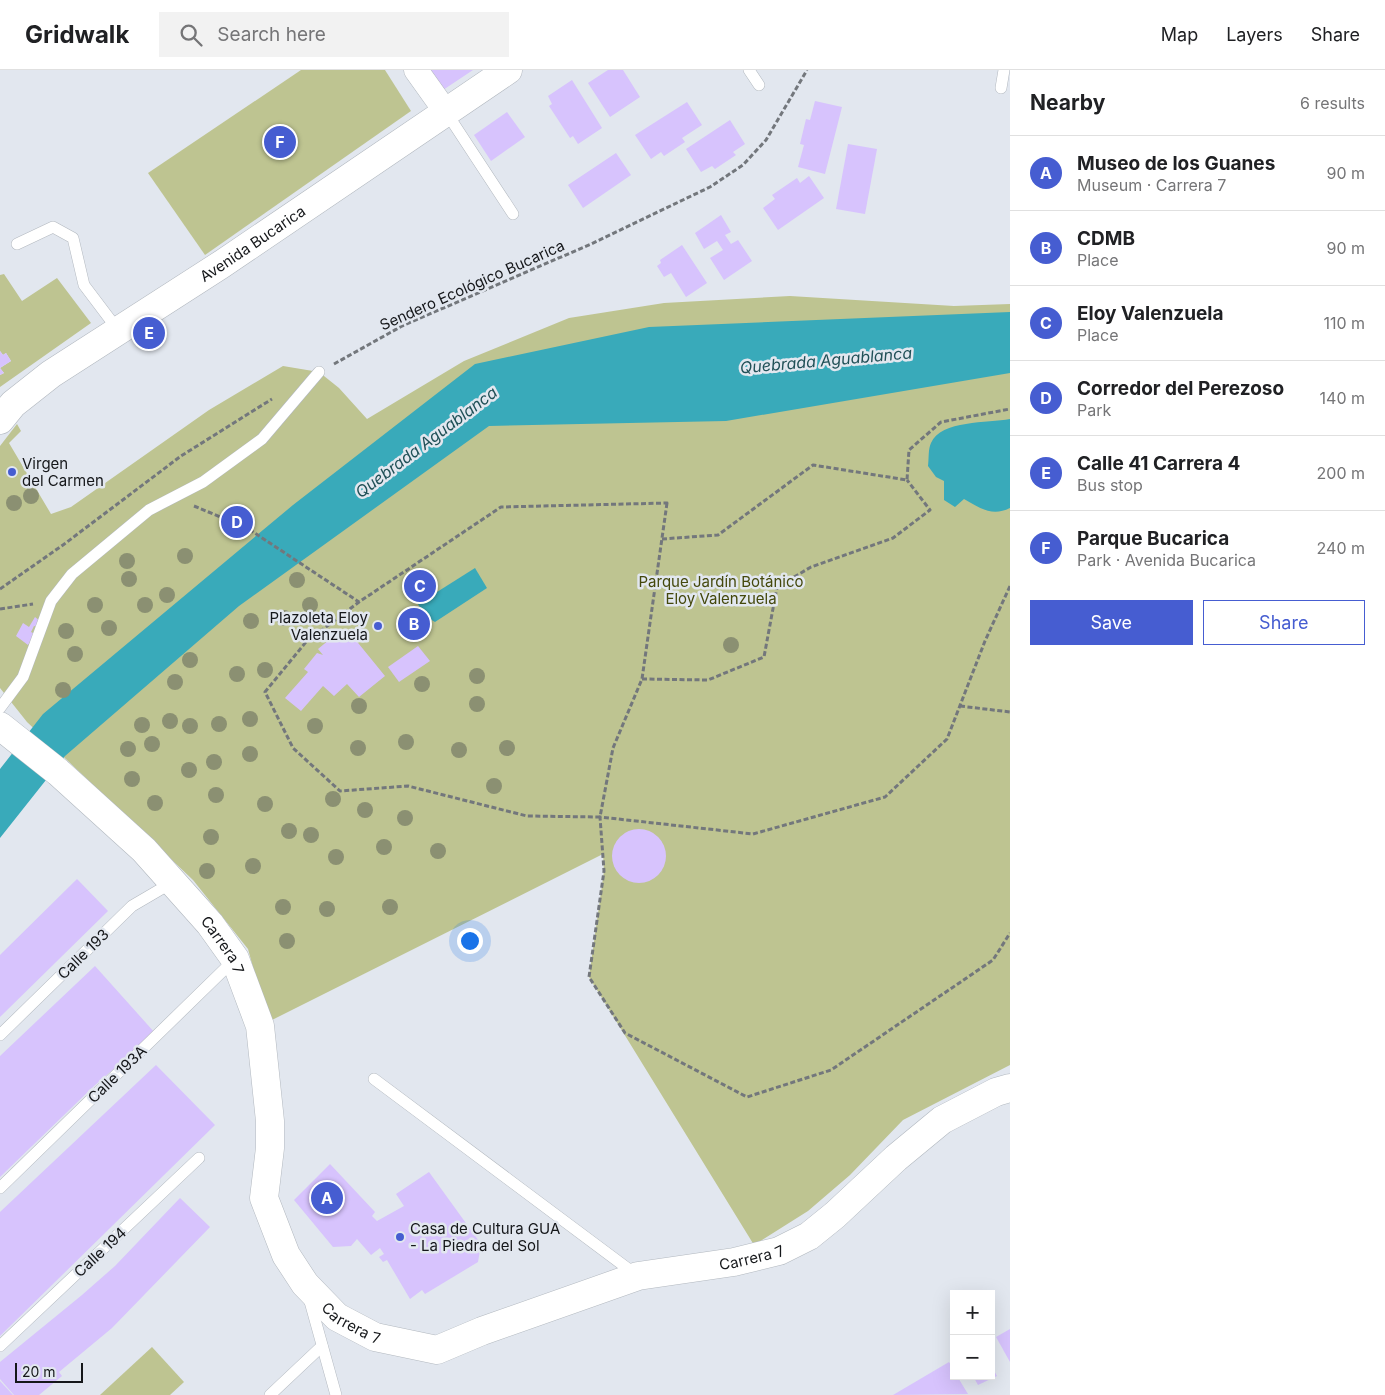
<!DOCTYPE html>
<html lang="en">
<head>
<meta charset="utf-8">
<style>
  :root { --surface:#fff; --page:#f2f2f2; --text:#202124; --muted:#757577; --line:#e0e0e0; --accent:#465dd1 }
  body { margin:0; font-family:Inter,sans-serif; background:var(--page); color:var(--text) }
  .controls { position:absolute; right:15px; bottom:15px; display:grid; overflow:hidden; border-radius:0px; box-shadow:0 5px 20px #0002 }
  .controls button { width:45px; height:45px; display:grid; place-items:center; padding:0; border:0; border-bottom:1px solid var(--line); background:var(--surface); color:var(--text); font:25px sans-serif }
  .scale { position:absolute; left:15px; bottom:12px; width:68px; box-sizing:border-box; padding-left:5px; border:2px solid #15171a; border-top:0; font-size:14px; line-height:18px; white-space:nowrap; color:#15171a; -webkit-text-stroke:4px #e2e7ef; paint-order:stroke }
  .you { position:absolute; left:469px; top:870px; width:18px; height:18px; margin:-12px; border:4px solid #fff; border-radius:50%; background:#1a73e8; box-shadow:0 0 0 8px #1a73e833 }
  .badge { display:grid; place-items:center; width:32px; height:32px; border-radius:50%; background:var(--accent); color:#fff; font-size:16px; font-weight:700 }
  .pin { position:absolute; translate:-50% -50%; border:2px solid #fff; box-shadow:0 1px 5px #0006 }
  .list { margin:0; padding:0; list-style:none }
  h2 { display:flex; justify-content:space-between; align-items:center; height:65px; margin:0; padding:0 20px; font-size:21px }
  h2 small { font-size:16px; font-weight:400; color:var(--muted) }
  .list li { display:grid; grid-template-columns:32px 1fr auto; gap:15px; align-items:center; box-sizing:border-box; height:75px; padding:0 20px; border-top:1px solid var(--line) }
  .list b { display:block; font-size:19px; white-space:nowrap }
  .list p { margin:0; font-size:16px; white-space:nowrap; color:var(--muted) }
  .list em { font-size:16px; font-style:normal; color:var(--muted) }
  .actions { display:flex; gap:10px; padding:15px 20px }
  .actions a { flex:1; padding:11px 0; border:1px solid var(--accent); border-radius:0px; text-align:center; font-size:18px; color:var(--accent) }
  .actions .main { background:var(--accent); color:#fff }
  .icon { flex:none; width:28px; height:28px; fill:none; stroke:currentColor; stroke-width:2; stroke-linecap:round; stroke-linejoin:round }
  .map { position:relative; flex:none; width:1010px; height:1325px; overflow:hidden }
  header { display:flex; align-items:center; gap:30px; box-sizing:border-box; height:70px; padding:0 25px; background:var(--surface); border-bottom:1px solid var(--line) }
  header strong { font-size:24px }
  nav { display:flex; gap:28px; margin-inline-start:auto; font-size:18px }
  .search { width:350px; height:45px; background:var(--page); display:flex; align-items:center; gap:12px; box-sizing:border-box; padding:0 18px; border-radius:0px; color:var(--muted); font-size:19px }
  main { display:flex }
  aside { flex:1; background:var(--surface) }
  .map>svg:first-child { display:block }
  .green { fill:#bec491 }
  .water { fill:#39aaba }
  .building { fill:#d7c3fd }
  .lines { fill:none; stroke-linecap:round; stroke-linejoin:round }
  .service-casing { stroke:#b2b8bf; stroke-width:12 }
  .minor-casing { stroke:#b2b8bf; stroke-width:25 }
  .secondary-casing { stroke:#b2b8bf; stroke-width:29 }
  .path { stroke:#73777c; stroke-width:3; stroke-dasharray:5 2.5; stroke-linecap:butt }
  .service { stroke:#fff; stroke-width:11 }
  .minor { stroke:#fff; stroke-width:24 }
  .secondary { stroke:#fff; stroke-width:28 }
  .tree { fill:#8b9072 }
  .poi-dot { fill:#465dd1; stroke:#e2e7ef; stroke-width:2 }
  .labels { text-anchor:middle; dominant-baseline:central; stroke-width:5; stroke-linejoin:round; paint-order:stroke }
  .street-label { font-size:15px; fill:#15171a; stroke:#e2e7ef }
  .poi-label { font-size:15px; fill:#15171a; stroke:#e2e7ef; text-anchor:start }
  .park-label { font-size:15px; fill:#44480c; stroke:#e2e7ef }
  .water-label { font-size:16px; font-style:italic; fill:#205057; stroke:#e2e7ef }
</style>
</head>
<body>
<header>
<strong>Gridwalk</strong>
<div class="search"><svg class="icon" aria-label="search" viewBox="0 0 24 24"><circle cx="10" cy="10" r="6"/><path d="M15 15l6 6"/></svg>Search here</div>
<nav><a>Map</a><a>Layers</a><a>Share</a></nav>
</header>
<main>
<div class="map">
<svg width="1010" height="1325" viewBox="0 0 1010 1325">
  <rect width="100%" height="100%" fill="#e2e7ef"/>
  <g class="green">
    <polygon points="301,0 385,0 411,41 205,185 148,103"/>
    <polygon points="4,204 22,231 57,208 91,253 0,317 0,305 4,303 0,298 11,291 6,283 3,285 0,281 0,205"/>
    <polygon points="790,226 954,236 1010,234 1010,995 903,1050 850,1105 808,1141 754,1175 589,907 604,801 603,784 268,952 248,879 193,810 27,652 0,618 0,376 17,354 21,361 9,373 51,444 71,437 209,340 283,296 319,302 339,318 367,349 464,291 569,248 664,233"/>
    <polygon points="152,1277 184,1312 170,1325 100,1325"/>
  </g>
  <g class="water">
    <polygon points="1010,242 1010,303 726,351 489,356 239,536 65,686 0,768 0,699 43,644 293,435 475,294 649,257"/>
    <path d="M1010,349V438C992,447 980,438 964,429L955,437L944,430V411L936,407L928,396C929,389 928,379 931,373C941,350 988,353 1010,349Z"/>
    <polygon points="475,498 487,518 435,552 425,546 418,534"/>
  </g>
  <g class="building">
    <polygon points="424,0 473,0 440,22"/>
    <polygon points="608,0 623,0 640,27 610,47 588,13"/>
    <polygon points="572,10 602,58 578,74 573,66 570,68 549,36 552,34 548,26"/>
    <polygon points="815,31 842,37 825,104 798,97 804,75 800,74 806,49 810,50"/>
    <polygon points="687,32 702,55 682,68 685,72 664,86 661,82 651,89 635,65"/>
    <polygon points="507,42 525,67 491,91 474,65"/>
    <polygon points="730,50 745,74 733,82 736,85 715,99 712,96 701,102 686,79"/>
    <polygon points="848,74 877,79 865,144 836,139"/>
    <polygon points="616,83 631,105 583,138 568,115"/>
    <polygon points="809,106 824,128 778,160 763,138 775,129 772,125 797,108 800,113"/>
    <polygon points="721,145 731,162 725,165 731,174 738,170 752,191 724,210 710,188 723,180 717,171 704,179 695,163"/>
    <polygon points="682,175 707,213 686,227 671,203 664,207 657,196 661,193 660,190"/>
    <polygon points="0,281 3,285 6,283 11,291 0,298 4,303 0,305"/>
    <polygon points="35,547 41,552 38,557 34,556 31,562 35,564 28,575 16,566 23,553 29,557"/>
    <polygon points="342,559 347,565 350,563 385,606 359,627 347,614 334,626 323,616 301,641 285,628 308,602 304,599 317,583 323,585 318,579"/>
    <polygon points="418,576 430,591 399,612 388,597"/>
    <circle cx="639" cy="786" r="27"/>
    <polygon points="77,809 108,841 0,947 0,885"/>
    <polygon points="95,896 155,963 94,1016 0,1107 0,986"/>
    <polygon points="156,995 215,1055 0,1266 0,1142"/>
    <polygon points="330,1094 375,1142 372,1146 377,1151 404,1136 396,1124 429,1102 481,1174 478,1192 425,1224 422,1220 410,1229 387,1190 383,1192 379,1187 384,1184 380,1178 371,1185 357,1169 351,1176 333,1177 294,1130"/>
    <polygon points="180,1128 210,1157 112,1258 59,1302 62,1306 39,1325 14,1325 0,1309 0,1292 82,1225 115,1196"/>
    <polygon points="1010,1259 1010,1292 996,1267"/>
    <polygon points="949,1292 954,1300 954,1306 957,1306 968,1324 893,1325"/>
    <polygon points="991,1295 997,1306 978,1315 973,1306 991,1306"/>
    <polygon points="0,1311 13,1325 0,1325"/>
  </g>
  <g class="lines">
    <g class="service-casing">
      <g id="service">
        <polyline points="749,0 759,15"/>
        <polyline points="1001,18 1004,0"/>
        <polyline points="446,42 513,144"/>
        <polyline points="17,174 53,157 73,168 84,215 118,260"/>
        <polyline points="0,638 23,607 51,531 72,504 149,440 203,412 262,369 319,302"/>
        <polyline points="0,965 132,836 173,812"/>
        <polyline points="374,1009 635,1204"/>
        <polyline points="0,1118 235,889"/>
        <polyline points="309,1228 336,1325"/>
        <polyline points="0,1276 199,1088"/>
        <polyline points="270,1325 322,1276"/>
      </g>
    </g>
    <g class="minor-casing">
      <polyline id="minor" points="416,0 446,42"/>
    </g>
    <g class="secondary-casing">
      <g id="secondary">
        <path id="s1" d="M0,350L13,334L51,304L222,194L508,0"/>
        <path id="s2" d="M0,656L58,702L144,780L210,854L235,889L260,956L270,1051V1078L264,1128L286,1185L305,1214L337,1247L375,1267L437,1280L482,1261L638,1206L734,1192L779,1181L809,1166L835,1145L896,1088L942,1050L996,1022L1010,1018"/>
      </g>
    </g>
    <g class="path">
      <polyline points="334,294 402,256 591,174 710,117 743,95 766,70 807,0"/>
      <polygon points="667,433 642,609 613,678 600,747 527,746 408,716 340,721 293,678 265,622 306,572 359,532 501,437"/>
      <polyline points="194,436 247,458 359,532"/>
      <polyline points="662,469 718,465 813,395 907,410 909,380 941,352 1010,339"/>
      <polyline points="1010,516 985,571 947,669 885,727 753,764 600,747 604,801 589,907 625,963 747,1027 831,1000 993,890 1010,863"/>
      <polyline points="0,519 63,475 181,386 272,329"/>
      <polyline points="0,539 33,534"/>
      <polyline points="642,609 708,610 764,587 777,517 811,497 893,468 930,440 907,410"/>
      <polyline points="960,636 1010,642"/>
    </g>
    <use href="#service" class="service"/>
    <use href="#minor" class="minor"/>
    <use href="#secondary" class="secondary"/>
  </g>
  <g class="tree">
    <circle cx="31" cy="426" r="8"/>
    <circle cx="14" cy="433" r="8"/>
    <circle cx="185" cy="486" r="8"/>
    <circle cx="127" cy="491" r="8"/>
    <circle cx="129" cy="509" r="8"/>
    <circle cx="297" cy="510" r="8"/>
    <circle cx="167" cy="525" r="8"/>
    <circle cx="95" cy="535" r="8"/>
    <circle cx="145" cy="535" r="8"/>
    <circle cx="310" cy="535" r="8"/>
    <circle cx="284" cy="548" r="8"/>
    <circle cx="251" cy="551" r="8"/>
    <circle cx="109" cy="558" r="8"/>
    <circle cx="66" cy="561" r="8"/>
    <circle cx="731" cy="575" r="8"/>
    <circle cx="75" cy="584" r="8"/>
    <circle cx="190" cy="590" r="8"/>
    <circle cx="265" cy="600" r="8"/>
    <circle cx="237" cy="604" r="8"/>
    <circle cx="477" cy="606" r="8"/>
    <circle cx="175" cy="612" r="8"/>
    <circle cx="422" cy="614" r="8"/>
    <circle cx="63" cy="620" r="8"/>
    <circle cx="477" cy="634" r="8"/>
    <circle cx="359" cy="636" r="8"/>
    <circle cx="250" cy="649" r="8"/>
    <circle cx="170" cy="651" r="8"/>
    <circle cx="219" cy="654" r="8"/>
    <circle cx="142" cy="655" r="8"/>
    <circle cx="190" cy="656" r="8"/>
    <circle cx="315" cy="656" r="8"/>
    <circle cx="406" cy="672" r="8"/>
    <circle cx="152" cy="674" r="8"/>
    <circle cx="358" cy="678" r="8"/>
    <circle cx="507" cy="678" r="8"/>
    <circle cx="128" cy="679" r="8"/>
    <circle cx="459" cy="680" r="8"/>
    <circle cx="250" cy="684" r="8"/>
    <circle cx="214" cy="692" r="8"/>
    <circle cx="189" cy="700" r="8"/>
    <circle cx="132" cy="709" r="8"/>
    <circle cx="494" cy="716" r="8"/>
    <circle cx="216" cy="725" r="8"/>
    <circle cx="333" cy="729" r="8"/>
    <circle cx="155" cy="733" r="8"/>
    <circle cx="265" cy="734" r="8"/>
    <circle cx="365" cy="740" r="8"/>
    <circle cx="405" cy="748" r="8"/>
    <circle cx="289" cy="761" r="8"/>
    <circle cx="311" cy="765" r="8"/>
    <circle cx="211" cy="767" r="8"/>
    <circle cx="384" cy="777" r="8"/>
    <circle cx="438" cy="781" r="8"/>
    <circle cx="336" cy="787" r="8"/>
    <circle cx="253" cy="796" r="8"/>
    <circle cx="207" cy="801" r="8"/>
    <circle cx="283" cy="837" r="8"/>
    <circle cx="390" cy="837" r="8"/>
    <circle cx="327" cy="839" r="8"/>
    <circle cx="287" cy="871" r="8"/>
  </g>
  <g class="poi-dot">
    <circle cx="12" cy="402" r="5"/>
    <circle cx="378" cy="556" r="5"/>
    <circle cx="400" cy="1167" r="5"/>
  </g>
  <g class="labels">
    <g class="street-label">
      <text stroke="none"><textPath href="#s1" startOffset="309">Avenida Bucarica</textPath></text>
      <text transform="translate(472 215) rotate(-24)">Sendero Ecológico Bucarica</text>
      <text stroke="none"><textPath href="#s2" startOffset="314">Carrera 7</textPath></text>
      <text transform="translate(83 884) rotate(-44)">Calle 193</text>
      <text transform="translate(117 1004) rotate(-44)">Calle 193A</text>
      <text transform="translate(100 1182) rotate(-43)">Calle 194</text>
      <text stroke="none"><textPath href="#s2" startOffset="1154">Carrera 7</textPath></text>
      <text stroke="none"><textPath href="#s2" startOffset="734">Carrera 7</textPath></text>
    </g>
    <g class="poi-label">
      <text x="22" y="393">Virgen<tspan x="22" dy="17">del Carmen</tspan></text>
      <text x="368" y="547" text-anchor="end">Plazoleta Eloy<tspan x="368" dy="17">Valenzuela</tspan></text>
      <text x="410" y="1158">Casa de Cultura GUA<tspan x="410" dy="17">- La Piedra del Sol</tspan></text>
    </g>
    <g class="park-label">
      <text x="721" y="511">Parque Jardín Botánico<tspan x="721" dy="17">Eloy Valenzuela</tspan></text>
    </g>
    <g class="water-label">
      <text transform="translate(826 290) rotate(-5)">Quebrada Aguablanca</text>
      <text transform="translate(426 372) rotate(-37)">Quebrada Aguablanca</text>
    </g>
  </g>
</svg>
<div class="controls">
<button>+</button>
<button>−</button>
</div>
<div class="scale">20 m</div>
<div class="you"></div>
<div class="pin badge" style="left:327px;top:1128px">A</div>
<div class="pin badge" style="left:414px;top:554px">B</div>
<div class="pin badge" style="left:420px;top:516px">C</div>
<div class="pin badge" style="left:237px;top:452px">D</div>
<div class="pin badge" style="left:149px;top:263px">E</div>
<div class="pin badge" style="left:280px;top:72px">F</div>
</div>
<aside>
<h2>Nearby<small>6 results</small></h2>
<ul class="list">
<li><span class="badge">A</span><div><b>Museo de los Guanes</b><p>Museum · Carrera 7</p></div><em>90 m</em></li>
<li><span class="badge">B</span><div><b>CDMB</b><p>Place</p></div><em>90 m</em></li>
<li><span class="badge">C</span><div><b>Eloy Valenzuela</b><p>Place</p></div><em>110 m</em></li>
<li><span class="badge">D</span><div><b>Corredor del Perezoso</b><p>Park</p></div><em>140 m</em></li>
<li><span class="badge">E</span><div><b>Calle 41 Carrera 4</b><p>Bus stop</p></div><em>200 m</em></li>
<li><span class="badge">F</span><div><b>Parque Bucarica</b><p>Park · Avenida Bucarica</p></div><em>240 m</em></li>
</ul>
<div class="actions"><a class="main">Save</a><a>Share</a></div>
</aside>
</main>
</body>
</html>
